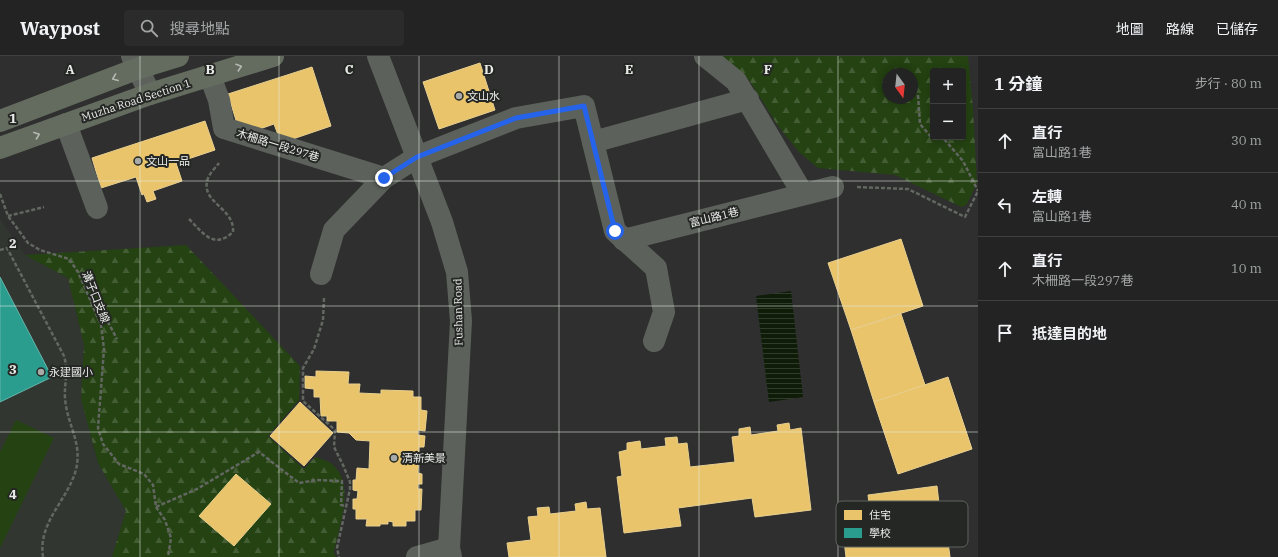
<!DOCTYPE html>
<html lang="zh-TW">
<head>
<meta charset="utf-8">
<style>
  :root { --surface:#222322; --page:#2a2b2a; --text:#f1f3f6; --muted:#a2a4a5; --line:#3f4040 }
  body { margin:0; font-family:"IBM Plex Serif","Noto Sans TC",serif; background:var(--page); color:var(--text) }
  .controls { position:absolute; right:12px; top:12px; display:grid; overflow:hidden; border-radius:4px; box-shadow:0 2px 10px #0003 }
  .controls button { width:36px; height:36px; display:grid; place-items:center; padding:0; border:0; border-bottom:1px solid var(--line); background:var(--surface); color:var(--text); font:20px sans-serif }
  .compass { position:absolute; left:882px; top:12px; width:36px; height:36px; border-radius:50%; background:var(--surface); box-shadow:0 2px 10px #0003; rotate:165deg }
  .stop { position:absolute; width:12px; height:12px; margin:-9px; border:3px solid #2563eb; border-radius:50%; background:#fff }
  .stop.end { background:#2563eb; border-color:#fff; box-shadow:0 1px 4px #0008 }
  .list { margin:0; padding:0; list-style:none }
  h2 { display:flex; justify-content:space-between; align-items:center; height:52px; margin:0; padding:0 16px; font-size:17px }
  h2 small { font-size:13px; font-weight:400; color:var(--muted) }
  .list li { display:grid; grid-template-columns:26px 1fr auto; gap:12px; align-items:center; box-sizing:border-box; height:64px; padding:0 16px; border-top:1px solid var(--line) }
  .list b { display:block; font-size:15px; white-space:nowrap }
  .list p { margin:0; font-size:13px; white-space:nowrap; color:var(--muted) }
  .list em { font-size:13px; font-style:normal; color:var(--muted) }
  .icon { flex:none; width:22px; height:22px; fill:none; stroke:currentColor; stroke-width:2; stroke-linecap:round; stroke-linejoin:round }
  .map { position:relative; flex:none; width:978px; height:501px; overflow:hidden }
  header { display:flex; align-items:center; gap:24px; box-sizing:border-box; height:56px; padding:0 20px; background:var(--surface); border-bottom:1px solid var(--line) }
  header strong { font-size:19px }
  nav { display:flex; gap:22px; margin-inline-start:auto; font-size:14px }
  .search { width:280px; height:36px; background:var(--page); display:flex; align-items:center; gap:10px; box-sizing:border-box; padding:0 14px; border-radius:4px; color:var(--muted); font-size:15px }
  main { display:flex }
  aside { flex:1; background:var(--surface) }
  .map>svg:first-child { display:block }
  .built { fill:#313730 }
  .forest { fill:url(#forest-firs); fill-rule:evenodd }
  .pitch { fill:#244212 }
  .water { fill:url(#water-rules) }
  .homes { fill:#e9c46a; stroke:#e9d090 }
  .schools { fill:#2a9d8f; stroke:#64b5aa }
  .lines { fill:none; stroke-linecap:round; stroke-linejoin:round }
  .path { stroke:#636761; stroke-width:2.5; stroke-dasharray:4 2; stroke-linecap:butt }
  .minor { stroke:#5c625b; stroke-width:22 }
  .major { stroke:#646c5f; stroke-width:22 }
  .oneway { stroke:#b4b9b2 }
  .route { stroke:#2563eb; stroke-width:5 }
  .grid { fill:none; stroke:#eaecea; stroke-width:1; stroke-opacity:0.55 }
  .poi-dot { fill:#a8aaa8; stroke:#242723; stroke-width:1.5 }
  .labels { text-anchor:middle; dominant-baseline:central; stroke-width:4; stroke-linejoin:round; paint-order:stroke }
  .poi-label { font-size:11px; fill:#eaecea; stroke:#242723; text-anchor:start }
  .street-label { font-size:11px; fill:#eaecea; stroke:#242723 }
  .key { fill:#242723; stroke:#5f625f; stroke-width:1 }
  .key-label { font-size:11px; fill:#eaecea }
  .grid-label { font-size:13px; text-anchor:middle; font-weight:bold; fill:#eaecea; stroke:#242723; stroke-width:4; stroke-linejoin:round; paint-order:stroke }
</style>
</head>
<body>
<header>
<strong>Waypost</strong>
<div class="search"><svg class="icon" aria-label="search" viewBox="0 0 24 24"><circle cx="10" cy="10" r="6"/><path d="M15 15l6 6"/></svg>搜尋地點</div>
<nav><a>地圖</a><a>路線</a><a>已儲存</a></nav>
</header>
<main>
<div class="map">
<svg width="978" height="501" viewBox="0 0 978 501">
  <defs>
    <pattern id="forest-firs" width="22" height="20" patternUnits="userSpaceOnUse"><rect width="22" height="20" fill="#244212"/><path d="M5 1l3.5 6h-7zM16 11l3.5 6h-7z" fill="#445d35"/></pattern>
    <pattern id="water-rules" width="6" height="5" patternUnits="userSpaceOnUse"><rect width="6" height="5" fill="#0e1c08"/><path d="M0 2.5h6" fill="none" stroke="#313d2c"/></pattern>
  </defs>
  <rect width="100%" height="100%" fill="#2e2f2e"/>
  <polygon class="built" points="0,163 25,199 68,222 84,289 81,343 98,407 126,455 112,501 0,501"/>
  <g class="forest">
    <path d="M723,0H968L973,53L977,127L967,148L963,151L959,150L895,119L818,112L799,96L778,70L749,24L720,1ZM933,15H963V81H933ZM888,18H912V42H888Z"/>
    <path d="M186,189L300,310L299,344L268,380L304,413L315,401C321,403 330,405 334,410C355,430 339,470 334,496L336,501H112L126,455L98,407L81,343L84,289L68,222L25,199Z"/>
  </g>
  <polygon class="pitch" points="16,364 54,382 0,492 0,396"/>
  <polygon class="water" points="791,235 803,341 769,346 756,240"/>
  <g class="homes">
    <polygon points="480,7 495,54 439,73 423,26"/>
    <polygon points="312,11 331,70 281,87 274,68 251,76 238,71 228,38"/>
    <polygon points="205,65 215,94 176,107 182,125 153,135 156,143 147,146 144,138 142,139 136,121 101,132 92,102"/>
    <polygon points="901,183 923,250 851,274 828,207"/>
    <polygon points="901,258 925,329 874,346 851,274"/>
    <polygon points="316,315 349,316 348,328 360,328 359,337 381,338 381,334 413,335 413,341 421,341 421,354 427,355 425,375 418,374 418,379 425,380 424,391 419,391 418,417 422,418 422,428 418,428 418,433 422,433 421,454 415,454 415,465 406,465 406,470 393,470 393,466 388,465 388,468 380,468 380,470 366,470 367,463 356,463 356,453 353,453 353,443 357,443 358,435 353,434 353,424 356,424 357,412 369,413 370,385 356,384 349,377 337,376 337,365 327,365 327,360 321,360 320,341 314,341 314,333 305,332 305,320 316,321"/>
    <polygon points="948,321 972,393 898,418 874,346"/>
    <polygon points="300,346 333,377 304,410 270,380"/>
    <polygon points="789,367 790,374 801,372 811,454 755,461 752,442 678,452 681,470 624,477 617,421 622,420 619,396 627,394 627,387 640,385 641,393 666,390 665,382 677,381 678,388 687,387 690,411 735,406 732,381 739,380 739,373 750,371 751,379 778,375 777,369"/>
    <polygon points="236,418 271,448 234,490 199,460"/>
    <polygon points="937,430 940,456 944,456 950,501 846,501 842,468 871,464 868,439"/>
    <polygon points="586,446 587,453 600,452 606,501 509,501 507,487 531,484 528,461 538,460 537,452 549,451 550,458 576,455 575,448"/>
  </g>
  <polygon class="schools" points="0,221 52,321 0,346"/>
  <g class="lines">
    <g class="path">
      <polyline points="918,39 920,68 932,82 944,83 963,105 978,135"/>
      <polyline points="857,131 908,133 965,161 978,135"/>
      <polyline points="0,138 8,160 28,187 40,194 69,203 78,216 101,269 104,293 98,372 103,388 119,408 144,418 153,429 156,451 165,464 171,482 168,501"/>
      <polyline points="8,160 44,151"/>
      <path d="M189,163C203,177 214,194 233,176C235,151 199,147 208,122C210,117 216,111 219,107"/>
      <path d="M0,194L7,192L64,300C69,317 64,326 65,342C67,370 84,388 75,417C65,447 38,467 43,501"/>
      <polyline points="90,242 100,251 117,283"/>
      <polyline points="324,242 323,264 314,293 303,312 303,345 335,374 334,391 343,409 350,426 350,433 337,492 339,501"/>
      <polyline points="156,451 197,433 259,396 299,427 316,424 342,425 341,449 346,450"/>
    </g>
    <g class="minor">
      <polyline points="132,0 150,38"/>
      <polyline points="378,0 442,166 457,216 461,265 449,492 451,501"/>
      <polyline points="705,0 736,25 803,138"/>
      <polyline points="210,20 219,44 224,72 384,122"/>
      <polyline points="66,68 97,152"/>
      <polyline points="593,86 748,43"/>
      <polyline points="624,184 833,131"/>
      <polyline points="321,218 334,174 384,122 417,101 516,62 584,50 615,175 656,212 664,256 654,285"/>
      <polyline points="417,501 449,492"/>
    </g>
    <g class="major">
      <polyline points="0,65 139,12 178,0"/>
      <polyline points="0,92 150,38 273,0"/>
    </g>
  </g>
  <defs><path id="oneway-chevron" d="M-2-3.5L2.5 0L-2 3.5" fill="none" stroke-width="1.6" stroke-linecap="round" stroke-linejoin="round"/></defs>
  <g class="oneway">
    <use href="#oneway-chevron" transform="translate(239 11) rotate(-18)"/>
    <use href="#oneway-chevron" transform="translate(115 22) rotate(159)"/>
    <use href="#oneway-chevron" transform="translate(37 79) rotate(-20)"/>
  </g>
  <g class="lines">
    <polyline class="route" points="384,122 417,101 516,62 584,50 615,175"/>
  </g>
  <path class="grid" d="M140,0V501M279,0V501M419,0V501M559,0V501M699,0V501M838,0V501M0,125H978M0,250H978M0,376H978"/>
  <g class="poi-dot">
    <circle cx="459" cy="40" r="4"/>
    <circle cx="138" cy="105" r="4"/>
    <circle cx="41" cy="316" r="4"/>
    <circle cx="394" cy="402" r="4"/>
  </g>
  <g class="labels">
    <g class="poi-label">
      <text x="467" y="40">文山水</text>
      <text x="146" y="105">文山一品</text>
      <text x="49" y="316">永建國小</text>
      <text x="402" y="402">清新美景</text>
    </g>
    <g class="street-label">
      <text transform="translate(136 44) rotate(-18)">Muzha Road Section 1</text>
      <text transform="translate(278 89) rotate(17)">木柵路一段297巷</text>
      <text transform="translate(714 161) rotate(-14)">富山路1巷</text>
      <text transform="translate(96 241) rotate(68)">溝子口支線</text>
      <text transform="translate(458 256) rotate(-91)">Fushan Road</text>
    </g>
  </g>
  <rect x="836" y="445" width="132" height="46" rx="6" class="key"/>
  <rect x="844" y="454" width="18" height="10" fill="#e9c46a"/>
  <rect x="844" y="472" width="18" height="10" fill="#2a9d8f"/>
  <g class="key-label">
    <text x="869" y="463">住宅</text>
    <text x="869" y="481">學校</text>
  </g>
  <g class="grid-label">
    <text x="70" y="18">A</text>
    <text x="210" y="18">B</text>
    <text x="349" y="18">C</text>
    <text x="489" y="18">D</text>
    <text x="629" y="18">E</text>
    <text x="768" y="18">F</text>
    <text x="13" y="67">1</text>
    <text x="13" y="192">2</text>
    <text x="13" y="318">3</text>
    <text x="13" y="443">4</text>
  </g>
</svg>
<div class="controls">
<button>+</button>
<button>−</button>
</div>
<svg class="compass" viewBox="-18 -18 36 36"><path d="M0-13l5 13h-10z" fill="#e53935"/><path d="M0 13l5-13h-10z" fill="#a2a4a5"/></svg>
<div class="stop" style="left:615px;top:175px"></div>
<div class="stop end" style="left:384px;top:122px"></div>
</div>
<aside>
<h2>1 分鐘<small>步行 · 80 m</small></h2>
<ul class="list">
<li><svg class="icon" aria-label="ahead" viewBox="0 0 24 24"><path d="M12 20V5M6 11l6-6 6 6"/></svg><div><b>直行</b><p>富山路1巷</p></div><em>30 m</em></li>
<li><svg class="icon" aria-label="left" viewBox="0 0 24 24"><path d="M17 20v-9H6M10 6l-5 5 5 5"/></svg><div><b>左轉</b><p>富山路1巷</p></div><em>40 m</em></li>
<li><svg class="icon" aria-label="ahead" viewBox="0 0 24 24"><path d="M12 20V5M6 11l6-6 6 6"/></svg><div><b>直行</b><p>木柵路一段297巷</p></div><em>10 m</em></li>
<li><svg class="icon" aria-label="arrive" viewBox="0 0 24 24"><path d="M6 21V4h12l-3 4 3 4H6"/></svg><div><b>抵達目的地</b></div></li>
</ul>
</aside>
</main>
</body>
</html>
